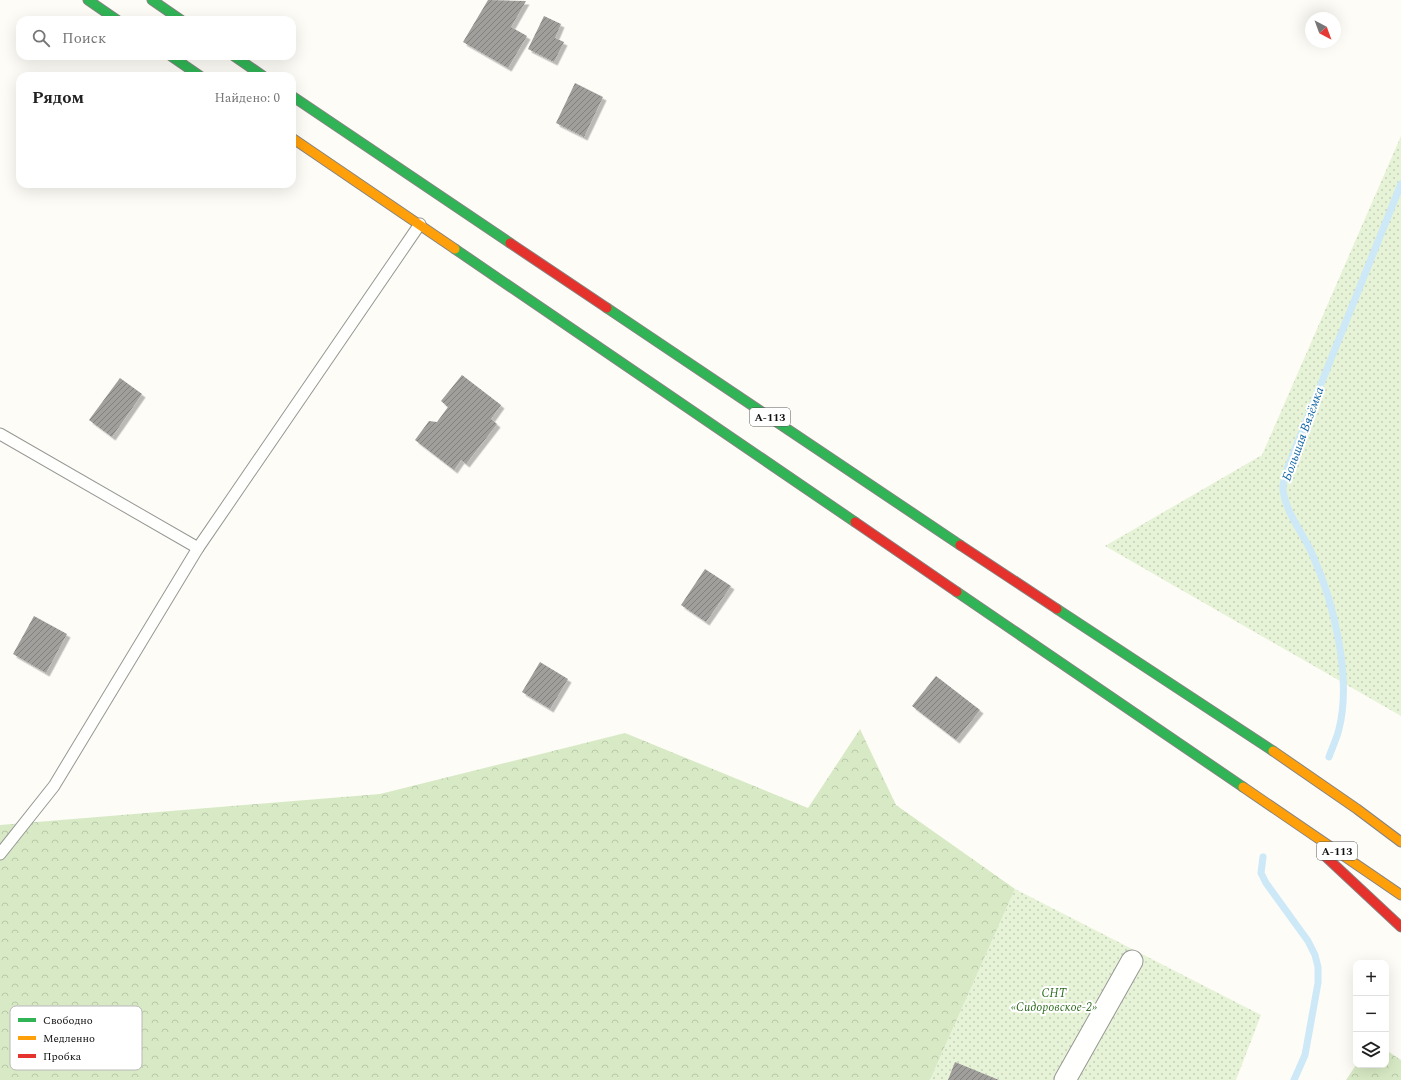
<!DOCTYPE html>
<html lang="ru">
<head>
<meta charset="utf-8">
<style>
  :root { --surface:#fff; --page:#f6f6f6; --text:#222; --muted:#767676; --line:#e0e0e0 }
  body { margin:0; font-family:Spectral,serif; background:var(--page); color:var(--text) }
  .controls { position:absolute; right:12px; bottom:12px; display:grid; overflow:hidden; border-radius:8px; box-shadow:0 4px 16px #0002 }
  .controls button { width:36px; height:36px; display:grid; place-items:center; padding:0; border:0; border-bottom:1px solid var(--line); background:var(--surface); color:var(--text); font:20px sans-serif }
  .compass { position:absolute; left:1305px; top:12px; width:36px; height:36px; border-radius:50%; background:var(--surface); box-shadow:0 4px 16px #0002; rotate:139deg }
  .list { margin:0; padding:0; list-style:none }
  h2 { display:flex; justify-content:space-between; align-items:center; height:52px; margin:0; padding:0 16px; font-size:17px }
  h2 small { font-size:13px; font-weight:400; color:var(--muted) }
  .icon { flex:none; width:22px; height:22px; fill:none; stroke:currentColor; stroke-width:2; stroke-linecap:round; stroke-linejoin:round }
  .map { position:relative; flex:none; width:1401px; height:1080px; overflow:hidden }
  .search { position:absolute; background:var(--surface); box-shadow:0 4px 16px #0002; left:16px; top:16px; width:280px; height:44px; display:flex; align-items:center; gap:10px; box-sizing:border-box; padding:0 14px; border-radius:12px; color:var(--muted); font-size:15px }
  .panel { position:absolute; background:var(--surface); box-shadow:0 4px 16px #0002; left:16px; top:72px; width:280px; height:116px; border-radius:12px }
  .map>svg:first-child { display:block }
  .grass { fill:url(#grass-dots) }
  .forest { fill:url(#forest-crowns) }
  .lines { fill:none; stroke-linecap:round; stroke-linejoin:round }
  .stream { stroke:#cde8f7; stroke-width:7 }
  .building { fill:url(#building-hatch); filter:url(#shadow) }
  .lane-casing { stroke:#979795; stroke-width:13 }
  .street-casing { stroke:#979795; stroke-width:23 }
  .fast-casing { stroke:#858482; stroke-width:11 }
  .slow-casing { stroke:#858482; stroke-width:11 }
  .jam-casing { stroke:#858482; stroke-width:11 }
  .lane { stroke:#fffffe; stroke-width:11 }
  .street { stroke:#fffffe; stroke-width:21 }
  .fast { stroke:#30b455; stroke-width:9 }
  .slow { stroke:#ff9f0a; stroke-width:9 }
  .jam { stroke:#e5322d; stroke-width:9 }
  .labels { text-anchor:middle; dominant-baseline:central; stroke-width:4; stroke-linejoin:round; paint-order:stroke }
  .shield { fill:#fff; stroke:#585858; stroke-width:1 }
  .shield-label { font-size:11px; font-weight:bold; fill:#111 }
  .park-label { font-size:12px; font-style:italic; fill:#2f6b1f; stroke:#fff }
  .water-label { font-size:13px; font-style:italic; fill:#1768a6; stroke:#fff }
  .key { fill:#fff; stroke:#b8b8b8; stroke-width:1 }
  .key-label { font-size:11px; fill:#111 }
</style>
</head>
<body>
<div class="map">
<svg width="1401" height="1080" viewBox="0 0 1401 1080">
  <defs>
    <pattern id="grass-dots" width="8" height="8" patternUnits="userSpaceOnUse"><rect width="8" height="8" fill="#e7f3d7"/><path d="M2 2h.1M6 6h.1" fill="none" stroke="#c5cfb8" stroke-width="1.8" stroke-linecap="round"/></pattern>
    <pattern id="forest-crowns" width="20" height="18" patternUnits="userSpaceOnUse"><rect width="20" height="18" fill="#d8eac5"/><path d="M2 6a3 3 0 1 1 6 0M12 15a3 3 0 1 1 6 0" fill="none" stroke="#b8c8a8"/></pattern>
    <pattern id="building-hatch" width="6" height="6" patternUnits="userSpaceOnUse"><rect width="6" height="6" fill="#a19f9c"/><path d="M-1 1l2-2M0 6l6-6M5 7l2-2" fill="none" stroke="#82807e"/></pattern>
    <filter id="shadow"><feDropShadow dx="3.5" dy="3.5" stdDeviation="0" flood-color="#0004"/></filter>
  </defs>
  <rect width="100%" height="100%" fill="#fdfcf7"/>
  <g class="grass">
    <polygon points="1401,136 1401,716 1105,546 1262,455"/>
    <polygon points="1015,889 1261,1015 1236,1080 930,1080"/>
  </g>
  <g class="forest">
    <polygon points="860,729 896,805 1015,889 930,1080 0,1080 0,825 380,794 625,733 808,808"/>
    <polygon points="1386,1050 1401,1060 1401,1080 1346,1080 1356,1065 1386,1065"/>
  </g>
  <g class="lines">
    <g class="stream">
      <path d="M1329,757C1332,748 1337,738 1339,729C1352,678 1334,603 1313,556C1304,534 1286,514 1283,490C1282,484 1286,475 1287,469L1401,184"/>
      <polyline points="1263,857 1261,873 1266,883 1308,941 1315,955 1318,967 1318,983 1305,1055 1294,1080"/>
    </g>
  </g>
  <g class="building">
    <polygon points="488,0 526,1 511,27 527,36 508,68 463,42"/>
    <polygon points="544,16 561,24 555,38 564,42 554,62 528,49"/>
    <polygon points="575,83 603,97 584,137 556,123"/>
    <polygon points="462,375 501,405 491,419 497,424 466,464 461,460 454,470 415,440 429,421 437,422 448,407 441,401"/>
    <polygon points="120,378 142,394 112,437 89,420"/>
    <polygon points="705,569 731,586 706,622 681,605"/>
    <polygon points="34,616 67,634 46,673 13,654"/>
    <polygon points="540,662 568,679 550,709 522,692"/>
    <polygon points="936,676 980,710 956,740 912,706"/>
    <polygon points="955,1062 999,1080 948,1080"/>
  </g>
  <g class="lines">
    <g class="lane-casing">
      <g id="lane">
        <polyline points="0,434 198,548"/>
        <polyline points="0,854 54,786 198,548 420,224"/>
      </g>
    </g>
    <g class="street-casing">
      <polyline id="street" points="1065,1080 1132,961"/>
    </g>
    <g class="fast-casing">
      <g id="fast">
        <polyline points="88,0 117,20"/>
        <polyline points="152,0 181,20"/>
        <polyline points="171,56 200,76"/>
        <polyline points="234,56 263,76"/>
        <polyline points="292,96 510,243"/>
        <polyline points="455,249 855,522"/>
        <polyline points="607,308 960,545"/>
        <polyline points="957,592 1243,787"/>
        <polyline points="1057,609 1273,751"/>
      </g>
    </g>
    <g class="slow-casing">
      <g id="slow">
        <polyline points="292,138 455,249"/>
        <polyline points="1273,751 1357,809 1401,842"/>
        <polyline points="1243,787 1401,895"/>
      </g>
    </g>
    <g class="jam-casing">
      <g id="jam">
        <polyline points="510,243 607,308"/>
        <polyline points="855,522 957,592"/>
        <polyline points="960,545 1057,609"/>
        <polyline points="1325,856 1401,927"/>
      </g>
    </g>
    <use href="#lane" class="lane"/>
    <use href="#street" class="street"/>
    <use href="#fast" class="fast"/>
    <use href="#slow" class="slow"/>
    <use href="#jam" class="jam"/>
  </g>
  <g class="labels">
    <g class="shield">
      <rect x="750" y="408" width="40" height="18" rx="3"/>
      <rect x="1317" y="842" width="40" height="18" rx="3"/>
    </g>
    <g class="shield-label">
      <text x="770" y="417">А-113</text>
      <text x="1337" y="851">А-113</text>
    </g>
    <g class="park-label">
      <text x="1054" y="993">СНТ<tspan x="1054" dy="14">«Сидоровское-2»</tspan></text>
    </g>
    <g class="water-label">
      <text transform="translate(1303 434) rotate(-70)">Большая Вязёмка</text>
    </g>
  </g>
  <rect x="10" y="1006" width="132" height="64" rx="6" class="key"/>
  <rect x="18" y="1018" width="18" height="4" fill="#30b455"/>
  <rect x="18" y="1036" width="18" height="4" fill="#ff9f0a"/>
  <rect x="18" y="1054" width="18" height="4" fill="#e5322d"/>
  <g class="key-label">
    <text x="43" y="1024">Свободно</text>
    <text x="43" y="1042">Медленно</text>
    <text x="43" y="1060">Пробка</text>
  </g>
</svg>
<div class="controls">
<button>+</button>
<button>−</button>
<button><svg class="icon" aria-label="layers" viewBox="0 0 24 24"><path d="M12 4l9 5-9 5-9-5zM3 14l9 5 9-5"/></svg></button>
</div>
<svg class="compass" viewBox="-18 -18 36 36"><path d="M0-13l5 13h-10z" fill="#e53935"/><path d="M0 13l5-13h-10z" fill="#767676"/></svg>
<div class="search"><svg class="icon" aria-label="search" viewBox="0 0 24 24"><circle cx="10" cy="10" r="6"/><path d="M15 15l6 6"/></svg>Поиск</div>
<section class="panel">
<h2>Рядом<small>Найдено: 0</small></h2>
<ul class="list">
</ul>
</section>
</div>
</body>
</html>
